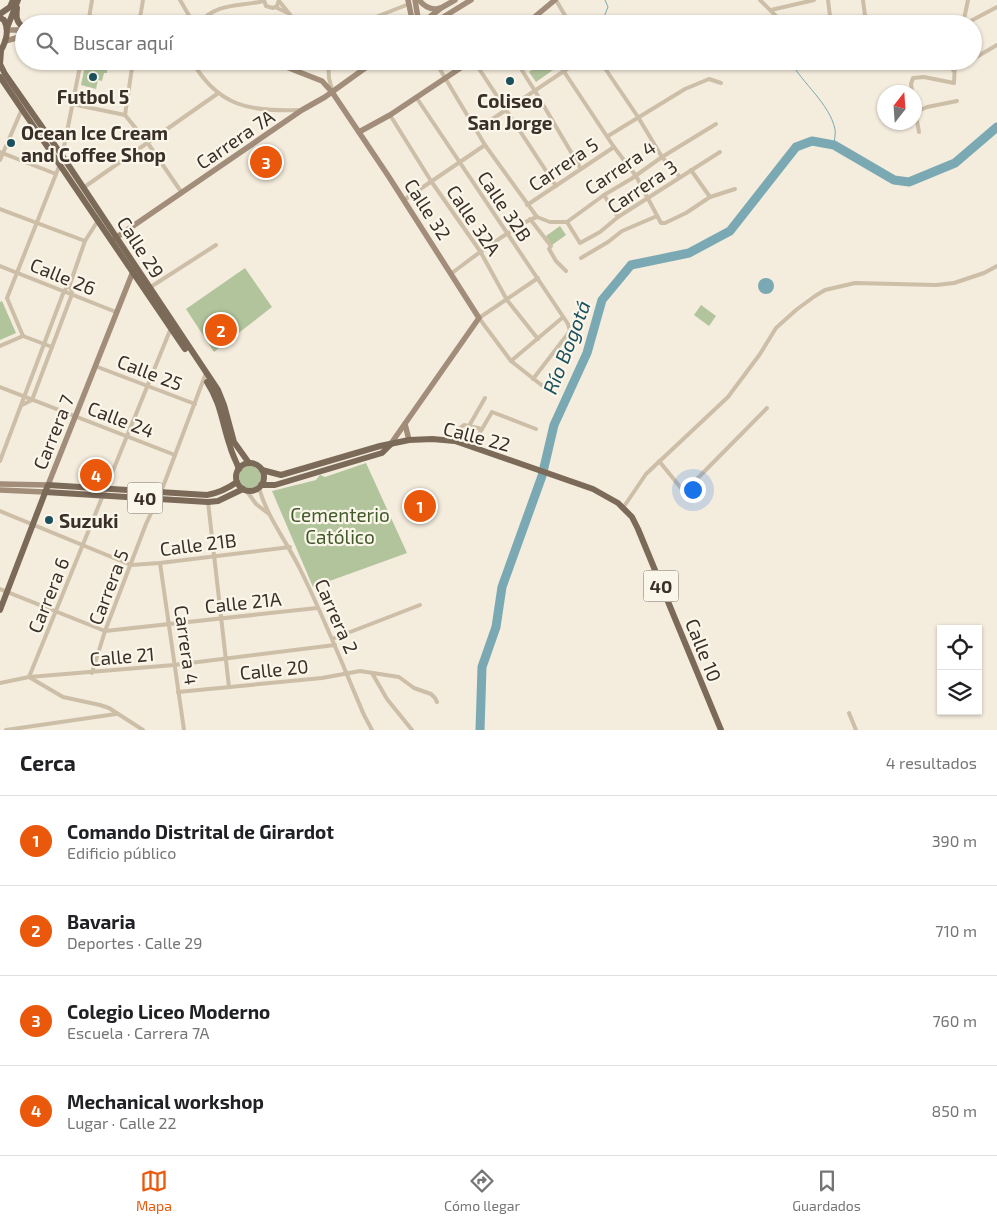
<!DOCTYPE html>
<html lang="es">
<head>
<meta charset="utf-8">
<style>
  :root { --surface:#fff; --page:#f2f2f2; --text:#202124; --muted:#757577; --line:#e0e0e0; --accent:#ea580c }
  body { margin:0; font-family:"Exo 2",sans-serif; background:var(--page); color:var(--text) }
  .controls { position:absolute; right:15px; bottom:15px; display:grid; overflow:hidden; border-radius:0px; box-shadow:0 1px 4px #0004 }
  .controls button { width:45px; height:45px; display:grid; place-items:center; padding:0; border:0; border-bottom:1px solid var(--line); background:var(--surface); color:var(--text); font:25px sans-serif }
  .compass { position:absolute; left:877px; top:85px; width:45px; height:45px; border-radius:50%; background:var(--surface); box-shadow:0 1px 4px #0004; rotate:17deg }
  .you { position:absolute; left:692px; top:489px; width:18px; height:18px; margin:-12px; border:4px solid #fff; border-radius:50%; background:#1a73e8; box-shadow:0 0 0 8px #1a73e833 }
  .badge { display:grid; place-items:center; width:32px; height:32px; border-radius:50%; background:var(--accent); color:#fff; font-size:16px; font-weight:700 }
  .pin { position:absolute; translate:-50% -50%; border:2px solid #fff; box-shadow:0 1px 5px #0006 }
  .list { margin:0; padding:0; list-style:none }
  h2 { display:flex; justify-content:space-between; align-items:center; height:65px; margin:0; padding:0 20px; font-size:21px }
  h2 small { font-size:16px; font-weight:400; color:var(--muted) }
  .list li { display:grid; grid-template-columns:32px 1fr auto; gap:15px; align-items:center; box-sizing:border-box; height:90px; padding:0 20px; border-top:1px solid var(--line) }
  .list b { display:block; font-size:19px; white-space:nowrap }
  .list p { margin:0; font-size:16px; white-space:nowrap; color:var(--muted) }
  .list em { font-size:16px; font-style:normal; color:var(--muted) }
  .icon { flex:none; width:28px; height:28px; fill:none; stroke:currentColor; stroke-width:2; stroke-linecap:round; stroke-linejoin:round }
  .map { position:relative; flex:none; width:997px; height:730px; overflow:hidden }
  .search { position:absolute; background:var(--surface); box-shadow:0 1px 4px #0004; left:15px; right:15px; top:15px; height:55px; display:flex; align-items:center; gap:12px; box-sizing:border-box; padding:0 18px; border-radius:28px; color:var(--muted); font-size:19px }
  .sheet { height:425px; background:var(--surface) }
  nav { display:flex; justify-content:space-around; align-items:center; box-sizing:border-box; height:70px; border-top:1px solid var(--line); background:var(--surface); font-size:14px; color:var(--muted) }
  nav a { display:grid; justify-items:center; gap:2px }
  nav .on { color:var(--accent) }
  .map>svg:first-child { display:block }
  .green { fill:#b1c49c }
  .water { fill:#7aa9b3 }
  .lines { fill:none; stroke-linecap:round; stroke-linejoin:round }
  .stream { stroke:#7aa9b3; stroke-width:1 }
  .river { stroke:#7aa9b3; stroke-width:9 }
  .street { stroke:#cdbea8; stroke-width:4 }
  .secondary { stroke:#a18d79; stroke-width:5.5 }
  .primary { stroke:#7c6a59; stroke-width:6 }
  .poi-dot { fill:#1b515e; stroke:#fbf6ea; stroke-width:2 }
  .labels { text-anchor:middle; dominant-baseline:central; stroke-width:4.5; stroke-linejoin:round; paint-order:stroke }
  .shield { fill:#fbf6ea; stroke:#746b63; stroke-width:1 }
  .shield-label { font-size:18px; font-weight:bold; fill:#3a3029 }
  .poi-label { font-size:19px; font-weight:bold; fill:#3a3029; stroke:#fbf6ea }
  .street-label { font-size:19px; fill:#3a3029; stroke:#fbf6ea }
  .park-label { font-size:19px; fill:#425a2b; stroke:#fbf6ea }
  .water-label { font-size:20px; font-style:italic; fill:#1b515e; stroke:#fbf6ea }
</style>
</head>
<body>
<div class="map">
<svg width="997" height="730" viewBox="0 0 997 730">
  <rect width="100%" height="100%" fill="#f4ecdd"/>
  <g class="green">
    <polygon points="86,61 108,61 107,73 104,73 102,81 98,80 96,89 81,85"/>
    <polygon points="544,61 547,61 553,70 536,82 529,72"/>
    <polygon points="560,226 566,235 552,245 546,236"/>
    <polygon points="245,268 272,307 214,352 186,309"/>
    <polygon points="2,301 16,333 0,340 0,302"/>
    <polygon points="701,305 716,316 709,326 694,315"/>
    <polygon points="366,463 407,553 313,587 272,491 316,480 320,475 325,477"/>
    <circle cx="250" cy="477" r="11"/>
  </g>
  <circle class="water" cx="766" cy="286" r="8"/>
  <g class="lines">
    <g class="stream">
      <polyline points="601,24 608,7 605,0"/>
      <polyline points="733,24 739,17 752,20 756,24"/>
      <polyline points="661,61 672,66 676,61"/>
      <path d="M790,61C803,84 829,103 835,129C836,134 834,140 834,145"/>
    </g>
    <polyline class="river" points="480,730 482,667 496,627 502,587 542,476 554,425 587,353 602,300 631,265 689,253 730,231 796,147 812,141 834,145 894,180 909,182 955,163 997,127"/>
    <g class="street">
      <polyline points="180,0 194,24"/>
      <polyline points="264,0 266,6 273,8 277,6 279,0"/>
      <polyline points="556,0 570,24"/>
      <polyline points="760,0 784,24"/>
      <polyline points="828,0 831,24"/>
      <polyline points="863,0 866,24"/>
      <polyline points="279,1 292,17 301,24"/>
      <polyline points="275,7 288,13"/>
      <polyline points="771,10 814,0"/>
      <polyline points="88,24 92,0"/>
      <polyline points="139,24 143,0"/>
      <path d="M198,24C217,2 239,7 264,1"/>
      <polyline points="358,24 409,4"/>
      <polyline points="963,24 968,0"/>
      <polyline points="965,24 997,7"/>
      <polyline points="973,59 997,45"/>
      <path d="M192,61C218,107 251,112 300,110"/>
      <polyline points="328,61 329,78 332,90"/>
      <polyline points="435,61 485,145 537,217"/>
      <polyline points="474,61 556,186"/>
      <polyline points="516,61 535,91 581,169"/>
      <polyline points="557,61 614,147 636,176 661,223 665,223 686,213 710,197 735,189"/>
      <polyline points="600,61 638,117 662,157 680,177"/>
      <polyline points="953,70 969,61"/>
      <polyline points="912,92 911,84 913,78 924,77 954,83 955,61"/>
      <polyline points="416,97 568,324 570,331 533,379"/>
      <polyline points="72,104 125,115 147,142 182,193"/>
      <polyline points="914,104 919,132"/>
      <polyline points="916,112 927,107 957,101"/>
      <polyline points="125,115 133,61"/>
      <polyline points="390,115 431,181 480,251 507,300 538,339"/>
      <polyline points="476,130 579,61"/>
      <polyline points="608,136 685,89 709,79 721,83"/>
      <polyline points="0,152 56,174"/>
      <polyline points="62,157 81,61"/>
      <polyline points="0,160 22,109"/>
      <polyline points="691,170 710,197"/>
      <polyline points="83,188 217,94"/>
      <polyline points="604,195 618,217"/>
      <polyline points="404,200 485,145"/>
      <polyline points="527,205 614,147"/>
      <polyline points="0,209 85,241"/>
      <polyline points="537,217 550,222 567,222 604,195 631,179 662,157 716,124"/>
      <polyline points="530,219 551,246 549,249 556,261 566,271"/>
      <polyline points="567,222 580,243 600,232 618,217 720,152"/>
      <polyline points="581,258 608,242 622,231 657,216"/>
      <polyline points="0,266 116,312"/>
      <path d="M452,273C472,258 491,243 513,230C520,225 528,220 537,217"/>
      <polyline points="538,278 479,318 511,361 549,391"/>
      <polyline points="149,288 216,245"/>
      <polyline points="23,336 7,298 60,164"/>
      <polyline points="23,336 52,347"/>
      <polyline points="0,346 23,336"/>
      <polyline points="511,361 562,318"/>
      <polyline points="95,366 195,404"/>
      <polyline points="0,387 175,455"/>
      <polyline points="22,405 32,400 72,294 70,284"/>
      <polyline points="469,426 485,398"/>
      <polyline points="457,435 460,428 464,425 482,429"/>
      <polyline points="472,446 492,412 536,429"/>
      <polyline points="0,461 64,291 70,284 85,241 97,222"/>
      <polyline points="659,461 681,488 687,489 767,408"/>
      <path d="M259,488C267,517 287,542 300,569C324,617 343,666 364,715L372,730"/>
      <polyline points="246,490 256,504 269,514"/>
      <polyline points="208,502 229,687"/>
      <polyline points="623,508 646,474 728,397 760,354 776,328 796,310 815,296 825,290 855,283 936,285 954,283 984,273 997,266"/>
      <polyline points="0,511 131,565 160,563 290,547"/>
      <polyline points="160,563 184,730"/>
      <polyline points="0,589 105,631 317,608"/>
      <polyline points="332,639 420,605"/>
      <polyline points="92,673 105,631 146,524 161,492 206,373"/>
      <polyline points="372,673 387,699 412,730"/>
      <polyline points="0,683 29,677 174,665 335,645"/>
      <polyline points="178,692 322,678 360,671 399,677 414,688 431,694 435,698 437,702"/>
      <polyline points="849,713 856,730"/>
      <polyline points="6,730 116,714"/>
      <polyline points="143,730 109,708 100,705 63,697 29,677 171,328"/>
    </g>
    <g class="secondary">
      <polyline points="408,0 413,24"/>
      <polyline points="415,0 419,24"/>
      <path d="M419,0C424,6 431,11 440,8"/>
      <polyline points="421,24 441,8 455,0"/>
      <polyline points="432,24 471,0"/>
      <polyline points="526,24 555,0"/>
      <polyline points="7,30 24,30"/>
      <polyline points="5,41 24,36"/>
      <polyline points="271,61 322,81 332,92 389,177 479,318 390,445"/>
      <polyline points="359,132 390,115 471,61"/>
      <polyline points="114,239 302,110 325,97 375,61"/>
      <polyline points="405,424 409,440"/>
      <polyline points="0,484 48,485 134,269"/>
      <polyline points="0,490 45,492"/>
    </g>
    <g class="primary">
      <path d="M17,8C16,17 16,22 24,28"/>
      <polyline points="0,14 10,7 13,0"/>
      <path d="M0,18L4,20C10,31 6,42 0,52"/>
      <polyline points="7,28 18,0"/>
      <polyline points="1,51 0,64 5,74 63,157 218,390 224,405 234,442 249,463"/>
      <polyline points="0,77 185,349"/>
      <path d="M207,382C221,403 222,423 230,446C232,454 236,461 239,469"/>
      <circle cx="250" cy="477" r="14"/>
      <polyline points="262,470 281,475 380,446 409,440 432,439 455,441 593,489 618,503 632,517 638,529 721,730"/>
      <polyline points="261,485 275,485 382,453 390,445"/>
      <polyline points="45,492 208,502 218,501 243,489"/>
      <path d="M0,610L48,485L207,495C219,493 227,489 237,482"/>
    </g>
  </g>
  <g class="poi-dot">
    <circle cx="93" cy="77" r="5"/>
    <circle cx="510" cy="81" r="5"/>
    <circle cx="11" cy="143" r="5"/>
    <circle cx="49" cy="520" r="5"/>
  </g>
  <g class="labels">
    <g class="shield">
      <rect x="127.5" y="482.5" width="35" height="31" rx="4"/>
      <rect x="643.5" y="570.5" width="35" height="31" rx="4"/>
    </g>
    <g class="shield-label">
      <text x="145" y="498">40</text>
      <text x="661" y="586">40</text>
    </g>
    <g class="poi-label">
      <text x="93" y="96">Futbol 5</text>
      <text x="510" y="100">Coliseo<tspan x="510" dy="22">San Jorge</tspan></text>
      <text x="21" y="132" text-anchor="start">Ocean Ice Cream<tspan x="21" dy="22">and Coffee Shop</tspan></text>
      <text x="59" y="520" text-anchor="start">Suzuki</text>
    </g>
    <g class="street-label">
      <text transform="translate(235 139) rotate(-34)">Carrera 7A</text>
      <text transform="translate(563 164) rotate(-34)">Carrera 5</text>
      <text transform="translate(620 167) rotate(-34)">Carrera 4</text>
      <text transform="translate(642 186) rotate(-34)">Carrera 3</text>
      <text transform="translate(505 206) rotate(56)">Calle 32B</text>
      <text transform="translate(428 209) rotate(57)">Calle 32</text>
      <text transform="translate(474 220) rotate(56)">Calle 32A</text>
      <text transform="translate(141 247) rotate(57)">Calle 29</text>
      <text transform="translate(63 276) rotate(22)">Calle 26</text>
      <text transform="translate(150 372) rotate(21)">Calle 25</text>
      <text transform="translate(121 419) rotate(21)">Calle 24</text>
      <text transform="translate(53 432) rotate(-68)">Carrera 7</text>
      <text transform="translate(477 436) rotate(15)">Calle 22</text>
      <text transform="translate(198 544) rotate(-7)">Calle 21B</text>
      <text transform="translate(108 587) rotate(-69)">Carrera 5</text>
      <text transform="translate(48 595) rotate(-68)">Carrera 6</text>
      <text transform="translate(243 602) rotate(-6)">Calle 21A</text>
      <text transform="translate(337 616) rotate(66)">Carrera 2</text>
      <text transform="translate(187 645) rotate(82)">Carrera 4</text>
      <text transform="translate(704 650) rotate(68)">Calle 10</text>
      <text transform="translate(122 656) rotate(-5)">Calle 21</text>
      <text transform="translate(274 669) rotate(-6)">Calle 20</text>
    </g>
    <g class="park-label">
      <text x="340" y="514">Cementerio<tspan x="340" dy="22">Católico</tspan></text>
    </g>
    <g class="water-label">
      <text transform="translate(566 347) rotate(-69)">Río Bogotá</text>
    </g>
  </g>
</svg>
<div class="controls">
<button><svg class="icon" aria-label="locate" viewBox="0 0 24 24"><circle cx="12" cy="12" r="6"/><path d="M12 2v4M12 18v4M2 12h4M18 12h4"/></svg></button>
<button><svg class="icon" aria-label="layers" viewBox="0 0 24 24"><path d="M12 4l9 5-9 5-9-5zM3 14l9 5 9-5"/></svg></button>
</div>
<svg class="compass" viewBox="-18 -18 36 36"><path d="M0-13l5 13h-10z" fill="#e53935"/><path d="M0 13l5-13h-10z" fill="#757577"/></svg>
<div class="you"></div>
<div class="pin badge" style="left:420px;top:506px">1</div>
<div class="pin badge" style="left:221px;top:330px">2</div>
<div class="pin badge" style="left:266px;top:162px">3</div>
<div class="pin badge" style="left:96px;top:475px">4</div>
<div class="search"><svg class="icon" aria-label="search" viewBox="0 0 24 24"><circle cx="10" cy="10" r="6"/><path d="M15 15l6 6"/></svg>Buscar aquí</div>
</div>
<section class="sheet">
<h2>Cerca<small>4 resultados</small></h2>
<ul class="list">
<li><span class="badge">1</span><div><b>Comando Distrital de Girardot</b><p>Edificio público</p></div><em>390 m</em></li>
<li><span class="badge">2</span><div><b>Bavaria</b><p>Deportes · Calle 29</p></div><em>710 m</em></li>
<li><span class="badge">3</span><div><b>Colegio Liceo Moderno</b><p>Escuela · Carrera 7A</p></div><em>760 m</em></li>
<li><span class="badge">4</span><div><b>Mechanical workshop</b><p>Lugar · Calle 22</p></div><em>850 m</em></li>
</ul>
</section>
<nav>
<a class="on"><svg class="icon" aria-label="map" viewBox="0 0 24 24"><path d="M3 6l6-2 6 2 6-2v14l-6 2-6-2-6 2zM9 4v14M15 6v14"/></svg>Mapa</a>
<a><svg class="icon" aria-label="directions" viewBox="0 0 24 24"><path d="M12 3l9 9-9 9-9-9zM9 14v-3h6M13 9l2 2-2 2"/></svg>Cómo llegar</a>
<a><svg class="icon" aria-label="saved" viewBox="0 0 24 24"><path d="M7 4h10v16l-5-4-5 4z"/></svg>Guardados</a>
</nav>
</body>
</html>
